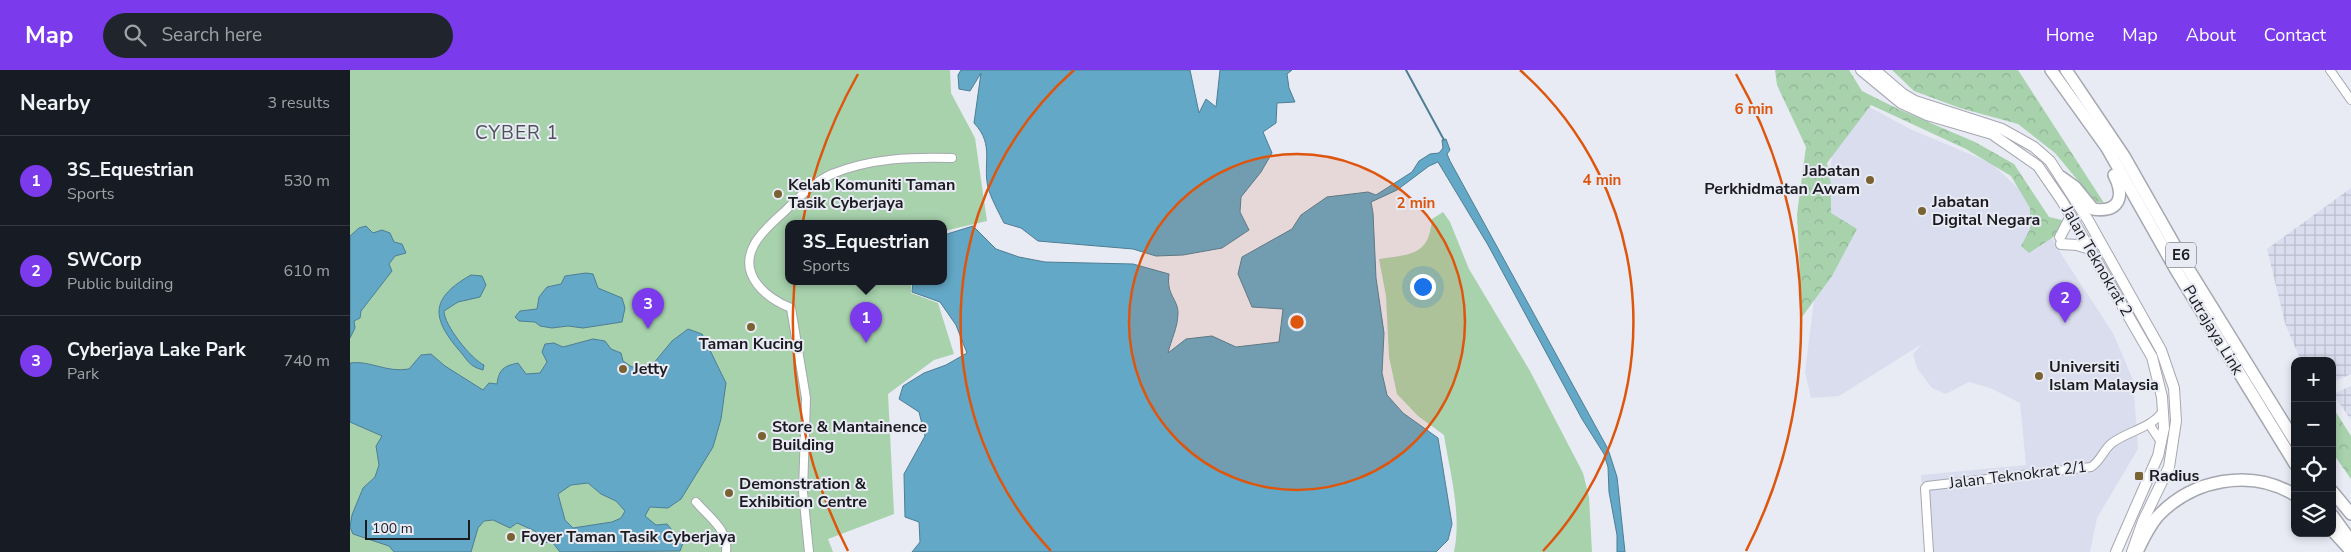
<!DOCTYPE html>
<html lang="en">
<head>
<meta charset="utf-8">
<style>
  :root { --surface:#171b24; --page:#20242c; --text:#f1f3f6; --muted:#9ea1a6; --line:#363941; --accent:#7c3aed }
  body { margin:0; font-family:"Nunito Sans",sans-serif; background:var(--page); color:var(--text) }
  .controls { position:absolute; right:15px; bottom:15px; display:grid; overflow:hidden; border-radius:10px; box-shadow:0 2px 8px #0003 }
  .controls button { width:45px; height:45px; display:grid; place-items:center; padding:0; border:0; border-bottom:1px solid var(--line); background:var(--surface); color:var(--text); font:25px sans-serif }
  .scale { position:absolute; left:15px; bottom:12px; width:105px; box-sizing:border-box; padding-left:5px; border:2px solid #1c1c20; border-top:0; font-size:14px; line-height:18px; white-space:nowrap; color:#1c1c20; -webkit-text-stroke:4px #e8eaf4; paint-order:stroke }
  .you { position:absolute; left:1072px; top:216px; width:18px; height:18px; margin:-12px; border:4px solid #fff; border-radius:50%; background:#1a73e8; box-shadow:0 0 0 8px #1a73e833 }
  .badge { display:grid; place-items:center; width:32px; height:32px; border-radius:50%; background:var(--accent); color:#fff; font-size:16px; font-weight:700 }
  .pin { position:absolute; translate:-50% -41px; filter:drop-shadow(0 1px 2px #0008) }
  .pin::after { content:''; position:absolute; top:26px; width:18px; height:15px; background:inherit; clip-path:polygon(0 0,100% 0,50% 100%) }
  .popup { position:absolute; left:435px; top:150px; width:162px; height:65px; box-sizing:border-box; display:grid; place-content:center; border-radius:10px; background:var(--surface); filter:drop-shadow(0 1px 4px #0005); font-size:16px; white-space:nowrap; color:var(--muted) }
  .popup b { font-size:19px; color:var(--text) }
  .popup::after { content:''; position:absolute; left:50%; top:100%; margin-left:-10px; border:10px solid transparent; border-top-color:var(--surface) }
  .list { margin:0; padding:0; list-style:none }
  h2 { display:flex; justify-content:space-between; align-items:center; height:65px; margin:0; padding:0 20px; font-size:21px }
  h2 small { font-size:16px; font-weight:400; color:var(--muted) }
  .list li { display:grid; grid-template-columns:32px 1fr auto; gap:15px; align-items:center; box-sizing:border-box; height:90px; padding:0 20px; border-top:1px solid var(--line) }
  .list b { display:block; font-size:19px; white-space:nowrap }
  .list p { margin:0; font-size:16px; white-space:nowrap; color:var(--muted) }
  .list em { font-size:16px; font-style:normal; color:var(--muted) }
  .icon { flex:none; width:28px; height:28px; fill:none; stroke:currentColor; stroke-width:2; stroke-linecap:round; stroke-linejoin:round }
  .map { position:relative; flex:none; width:2001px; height:482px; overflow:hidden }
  header { display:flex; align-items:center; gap:30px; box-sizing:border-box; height:70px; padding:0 25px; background:var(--accent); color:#fff }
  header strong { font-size:24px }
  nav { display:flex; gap:28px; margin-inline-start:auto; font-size:18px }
  .search { width:350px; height:45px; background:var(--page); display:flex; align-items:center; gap:12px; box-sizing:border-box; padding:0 18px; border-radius:28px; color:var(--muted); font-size:19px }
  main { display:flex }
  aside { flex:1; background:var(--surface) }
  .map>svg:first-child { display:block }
  .built { fill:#daddee }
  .industrial { fill:url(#industrial-grid) }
  .green { fill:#a7d2ac }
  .forest { fill:url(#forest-crowns) }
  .water { fill:#63a8c6; stroke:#4e7e94; fill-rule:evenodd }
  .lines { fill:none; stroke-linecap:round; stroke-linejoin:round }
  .stream { stroke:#4e7e94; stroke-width:2 }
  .minor-casing { stroke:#a6a8b1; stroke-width:10 }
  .major-casing { stroke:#a6a8b1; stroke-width:12 }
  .highway-casing { stroke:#a6a8b1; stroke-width:14 }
  .minor { stroke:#fff; stroke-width:8 }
  .major { stroke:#fff; stroke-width:10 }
  .highway { stroke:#fff; stroke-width:11 }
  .ring { fill:none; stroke:#de560d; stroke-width:2.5 }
  .poi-dot { fill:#7a6333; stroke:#e8eaf4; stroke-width:2 }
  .labels { text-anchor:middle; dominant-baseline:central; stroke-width:4; stroke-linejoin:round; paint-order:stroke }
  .shield { fill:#e8eaf4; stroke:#595a60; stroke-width:1 }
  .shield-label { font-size:15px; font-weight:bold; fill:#1c1c20 }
  .poi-label { font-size:16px; font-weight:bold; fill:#1c1c20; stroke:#e8eaf4; text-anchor:start }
  .street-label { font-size:16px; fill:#1c1c20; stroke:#e8eaf4 }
  .quarter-label { font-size:19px; letter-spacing:1px; fill:#4f5159; stroke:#e8eaf4 }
  .centre { fill:#de560d; stroke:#e8eaf4; stroke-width:2.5 }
  .ring-label { font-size:15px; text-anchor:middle; font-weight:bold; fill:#de560d; stroke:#e8eaf4; stroke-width:4; stroke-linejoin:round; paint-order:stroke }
</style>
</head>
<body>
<header>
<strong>Map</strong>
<div class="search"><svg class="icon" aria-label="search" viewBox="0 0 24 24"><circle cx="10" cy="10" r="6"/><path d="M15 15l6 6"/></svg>Search here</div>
<nav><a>Home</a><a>Map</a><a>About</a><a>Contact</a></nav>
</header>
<main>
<aside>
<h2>Nearby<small>3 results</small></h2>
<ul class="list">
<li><span class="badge">1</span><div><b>3S_Equestrian</b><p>Sports</p></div><em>530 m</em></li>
<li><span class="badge">2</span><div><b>SWCorp</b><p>Public building</p></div><em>610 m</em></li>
<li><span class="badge">3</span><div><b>Cyberjaya Lake Park</b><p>Park</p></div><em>740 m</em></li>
</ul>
</aside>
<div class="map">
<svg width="2001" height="482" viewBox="0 0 2001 482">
  <defs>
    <pattern id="industrial-grid" width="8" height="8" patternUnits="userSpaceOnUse" patternTransform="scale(1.25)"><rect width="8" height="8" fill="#daddee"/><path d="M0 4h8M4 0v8" fill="none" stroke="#babdcc"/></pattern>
    <pattern id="forest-crowns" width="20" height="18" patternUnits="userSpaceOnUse" patternTransform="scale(1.25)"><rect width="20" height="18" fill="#a7d2ac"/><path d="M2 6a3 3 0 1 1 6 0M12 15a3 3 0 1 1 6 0" fill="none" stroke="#8fb494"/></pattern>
  </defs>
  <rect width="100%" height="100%" fill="#e8eaf4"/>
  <polygon class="built" points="1512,33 1560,59 1641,93 1678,127 1713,187 1763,263 1783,310 1788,379 1747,448 1740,482 1577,482 1571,405 1676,395 1670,333 1640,318 1619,312 1596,324 1582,318 1567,298 1563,284 1572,274 1489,326 1461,328 1455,302 1483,78"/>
  <g class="industrial">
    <polygon points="2001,118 2001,304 1982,312 1982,291 1951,291 1935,253 1917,179"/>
    <polygon points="2001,316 2001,350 1983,324"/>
  </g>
  <g class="green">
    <polygon points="0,0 600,0 601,23 625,68 637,151 594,161 594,154 438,154 438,212 561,212 561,223 588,233 604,284 584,290 538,324 544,444 478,469 483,482 0,482"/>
    <path d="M1093,142L1100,152L1119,199L1180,301L1233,403L1239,427L1242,482H1104C1112,445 1100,403 1094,365L1068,346L1047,324L1039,287L1036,226L1029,189C1061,184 1079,186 1082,149Z"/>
  </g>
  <g class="forest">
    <polygon points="1425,0 1499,0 1512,21 1548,39 1625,72 1664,94 1699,147 1712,150 1708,164 1679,183 1671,176 1680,159 1680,138 1661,106 1616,79 1521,35 1477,93 1481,115 1481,143 1507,159 1482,206 1452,247 1447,144 1456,77 1427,15"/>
    <polygon points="1542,0 1668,0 1754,133 1741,131 1736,120 1705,83 1668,54 1610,38 1564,21"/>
    <polygon points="1982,336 2001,366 2001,409 1982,382"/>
  </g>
  <g class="water">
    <path d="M611,0H840L849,43L856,29L866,37L870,0H942L937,4L939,18L945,32L927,33L926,53L913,62L922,83L911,102L891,127L890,142L899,160L872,178L833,185L806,186L783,179L688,171L671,158L654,153C649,143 643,132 639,121C631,95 646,76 624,53L631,3L620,21L609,19L608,5Z"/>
    <path d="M1096,69L1100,80L1097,84L1100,91L1258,379L1267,407L1275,482H1267V465L1259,422L1258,397L1254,384L1232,349L1138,175L1088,92L1079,96L1047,120L1021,132L1023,143L1026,208L1034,263L1032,303L1037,325L1053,343L1088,368L1102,454L1098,470L1086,482H562L570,472L569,452L555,447L554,404L575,366L569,342L549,329L553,316L574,303L596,295L617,283L606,255L590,232L562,222L563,212H594V165L623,156L646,179L669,187L695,192L783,194L819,204C816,225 828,229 828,243C828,257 821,270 818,283L836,269L862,266L886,277L929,272L933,239L902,237L888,204L892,187L942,159L951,145L977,127L1018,122L1026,125L1062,102L1069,91L1080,84L1089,83L1093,78L1092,70Z"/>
    <polygon points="16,156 23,163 32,160 40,163 44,172 52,174 56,183 45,186 39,194 42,201 11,241 10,248 4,251 5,258 0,268 0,166 9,158"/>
    <polygon points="236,203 243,204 248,218 272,228 275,238 272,252 233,258 218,256 202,258 190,256 185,252 169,251 165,247 170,241 187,239 189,227 197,217 211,214 215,206"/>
    <path d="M121,205L132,206L136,215L130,227L108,232L94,241C94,255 121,289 134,295L133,300C118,296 118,290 108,279C80,246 82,227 121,205Z"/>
    <path d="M338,259L352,264L376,313L371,349L363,377L331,429L318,438L300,437L295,446L306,455L317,454L333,473L330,481L210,482L203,473L192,472L185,461L167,453L160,458L143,450L134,451L128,458L121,482H44L39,476L3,464L0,457L2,445L13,418L25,407L29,395L26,376L32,366L0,352V293C20,290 36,303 59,299L71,285L81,284L95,296L133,320L139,313L147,314C149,299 154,296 168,293L176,304L190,303L197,292L192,282L195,274L204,273L213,277L243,269L255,271L261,279L271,283L273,291L282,297L303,294L322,271ZM238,413L251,424L266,431L275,441L271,448L262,452L223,458L215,450L208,424L221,415Z"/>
  </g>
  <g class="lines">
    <polyline class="stream" points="1056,0 1094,70"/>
    <g class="minor-casing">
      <g id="minor">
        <polyline points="1980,0 2001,30"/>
        <polyline points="1799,354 1811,372"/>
        <path d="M346,432C359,447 379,460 376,482"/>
        <path d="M459,482L453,422L456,328L441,238C416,228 388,205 404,175C410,163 424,151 434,142C448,128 464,112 482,104C521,88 561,87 602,88"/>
        <path d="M1579,482L1575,418L1577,416L1741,397C1751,391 1753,380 1762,373C1778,361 1802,358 1813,341"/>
      </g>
    </g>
    <g class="major-casing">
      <g id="major">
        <polyline points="1511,0 1551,33 1577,45 1642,64 1688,96 1712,131 1802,287 1812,327 1814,358 1808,386 1766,482"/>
        <polyline points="1525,0 1553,24 1565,31 1652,59 1684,77 1700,91 1738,150 1811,280 1824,318 1826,351 1819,397 1793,451 1782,482"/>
        <polyline points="1710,167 1721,146"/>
        <polyline points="1711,174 1727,175 1740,179"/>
      </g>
    </g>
    <g class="highway-casing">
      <g id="highway">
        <polyline points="1701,0 1757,78 1826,200 1945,394"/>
        <polyline points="1716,0 1774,86 1836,195 1945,371"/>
        <path d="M1711,107L1725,117L1743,139C1770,143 1775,126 1764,105"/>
        <polyline points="1982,421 2001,444"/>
        <polyline points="1982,445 2001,471"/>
        <polyline points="1982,460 2001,481"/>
        <path d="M1787,482C1793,469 1799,456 1808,446C1843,409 1901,398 1945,425"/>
      </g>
    </g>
    <use href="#minor" class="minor"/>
    <use href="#major" class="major"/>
    <use href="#highway" class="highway"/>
  </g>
  <circle cx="947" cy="252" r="168" fill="#de560d" fill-opacity=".12"/>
  <g class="ring">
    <circle cx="947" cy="252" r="168"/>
    <path d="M701 481A336 336 0 0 1 724 0M1170 0A336 336 0 0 1 1193 481"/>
    <path d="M498 481A504 504 0 0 1 508 4M1386 4A504 504 0 0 1 1396 481"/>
  </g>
  <g class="poi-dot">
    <circle cx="1520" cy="110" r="5"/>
    <circle cx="428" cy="124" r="5"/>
    <circle cx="1572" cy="141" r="5"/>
    <circle cx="401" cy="257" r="5"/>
    <circle cx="273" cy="299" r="5"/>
    <circle cx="1689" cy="306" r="5"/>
    <circle cx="412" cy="366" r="5"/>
    <rect x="1784" y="401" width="10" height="10" rx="2.5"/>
    <circle cx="379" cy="423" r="5"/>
    <circle cx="161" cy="467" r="5"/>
  </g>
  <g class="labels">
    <rect class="shield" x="1816" y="172.5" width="30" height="25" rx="4"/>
    <g class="shield-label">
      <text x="1831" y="185">E6</text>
    </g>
    <g class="poi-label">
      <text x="1510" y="101" text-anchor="end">Jabatan<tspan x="1510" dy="18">Perkhidmatan Awam</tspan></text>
      <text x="438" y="115">Kelab Komuniti Taman<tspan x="438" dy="18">Tasik Cyberjaya</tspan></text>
      <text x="1582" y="132">Jabatan<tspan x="1582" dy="18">Digital Negara</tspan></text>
      <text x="401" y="274" text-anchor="middle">Taman Kucing</text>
      <text x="1699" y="297">Universiti<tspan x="1699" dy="18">Islam Malaysia</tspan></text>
      <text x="283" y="299">Jetty</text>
      <text x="422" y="357">Store &amp; Mantainence<tspan x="422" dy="18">Building</tspan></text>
      <text x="1799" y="406">Radius</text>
      <text x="389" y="414">Demonstration &amp;<tspan x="389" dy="18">Exhibition Centre</tspan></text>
      <text x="171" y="467">Foyer Taman Tasik Cyberjaya</text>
    </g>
    <g class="street-label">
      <text transform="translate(1747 191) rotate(60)">Jalan Teknokrat 2</text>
      <text transform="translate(1863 260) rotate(59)">Putrajaya Link</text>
      <text transform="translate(1668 405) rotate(-7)">Jalan Teknokrat 2/1</text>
    </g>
    <g class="quarter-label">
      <text x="167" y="63">CYBER 1</text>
    </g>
  </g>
  <circle cx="947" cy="252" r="8" class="centre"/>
  <g class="ring-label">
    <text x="1404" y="44">6 min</text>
    <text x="1252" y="115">4 min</text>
    <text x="1066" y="138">2 min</text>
  </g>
</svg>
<div class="controls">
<button>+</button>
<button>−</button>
<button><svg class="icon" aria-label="locate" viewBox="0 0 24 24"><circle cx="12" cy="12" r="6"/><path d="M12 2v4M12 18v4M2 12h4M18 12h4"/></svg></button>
<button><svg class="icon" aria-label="layers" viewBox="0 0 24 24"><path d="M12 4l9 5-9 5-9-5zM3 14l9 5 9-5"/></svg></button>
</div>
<div class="scale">100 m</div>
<div class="you"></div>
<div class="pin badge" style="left:516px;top:273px">1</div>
<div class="popup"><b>3S_Equestrian</b>Sports</div>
<div class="pin badge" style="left:1715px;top:253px">2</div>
<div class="pin badge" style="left:298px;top:259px">3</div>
</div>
</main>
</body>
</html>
